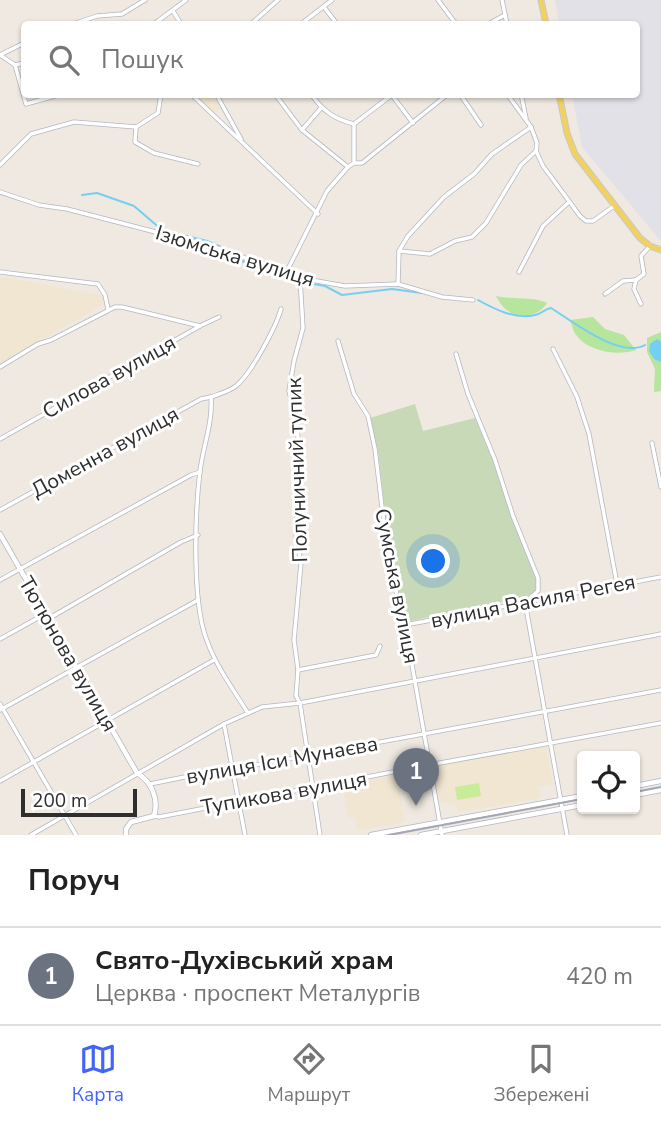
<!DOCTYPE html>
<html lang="uk">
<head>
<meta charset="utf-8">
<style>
  :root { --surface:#fff; --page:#f2f2f2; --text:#222; --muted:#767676; --line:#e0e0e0; --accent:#4264fb }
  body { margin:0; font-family:"Nunito Sans",sans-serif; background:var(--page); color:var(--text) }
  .controls { position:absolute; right:21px; bottom:21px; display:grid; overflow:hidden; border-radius:7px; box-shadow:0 2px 5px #0004 }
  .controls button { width:63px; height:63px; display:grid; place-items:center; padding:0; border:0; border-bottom:2px solid var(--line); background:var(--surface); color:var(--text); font:35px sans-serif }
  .scale { position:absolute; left:21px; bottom:18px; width:116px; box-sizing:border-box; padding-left:7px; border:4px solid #2e2e2e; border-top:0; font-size:19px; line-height:24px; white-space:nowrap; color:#2e2e2e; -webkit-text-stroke:5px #fff; paint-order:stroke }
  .you { position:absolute; left:434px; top:562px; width:24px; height:24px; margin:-18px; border:5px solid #fff; border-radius:50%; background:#1a73e8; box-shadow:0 0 0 10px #1a73e833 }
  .badge { display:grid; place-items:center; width:46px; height:46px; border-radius:50%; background:var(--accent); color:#fff; font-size:23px; font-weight:700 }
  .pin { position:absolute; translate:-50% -58px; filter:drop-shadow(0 2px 4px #0008) }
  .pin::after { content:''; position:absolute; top:37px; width:24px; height:21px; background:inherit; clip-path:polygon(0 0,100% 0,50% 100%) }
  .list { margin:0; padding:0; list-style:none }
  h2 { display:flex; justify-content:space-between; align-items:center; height:91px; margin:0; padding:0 28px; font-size:30px }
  h2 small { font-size:23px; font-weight:400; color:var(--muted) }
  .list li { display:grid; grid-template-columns:46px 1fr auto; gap:21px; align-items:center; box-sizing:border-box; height:98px; padding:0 28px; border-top:2px solid var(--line) }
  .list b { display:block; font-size:26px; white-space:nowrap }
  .list p { margin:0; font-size:23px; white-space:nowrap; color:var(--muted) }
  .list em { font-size:23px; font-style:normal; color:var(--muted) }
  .icon { flex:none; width:38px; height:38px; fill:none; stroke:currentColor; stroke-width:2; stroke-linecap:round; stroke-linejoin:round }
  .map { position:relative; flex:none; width:661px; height:835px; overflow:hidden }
  .search { position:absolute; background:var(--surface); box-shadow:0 2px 5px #0004; left:21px; right:21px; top:21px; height:77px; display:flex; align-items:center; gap:18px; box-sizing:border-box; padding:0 24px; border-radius:7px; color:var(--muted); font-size:26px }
  .sheet { height:189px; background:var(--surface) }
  nav { display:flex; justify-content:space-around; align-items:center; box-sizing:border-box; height:98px; border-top:2px solid var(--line); background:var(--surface); font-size:19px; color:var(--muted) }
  nav a { display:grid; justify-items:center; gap:4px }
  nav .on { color:var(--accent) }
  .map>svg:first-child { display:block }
  .industrial { fill:#e3e1e8 }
  .education { fill:#f0e6d1 }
  .green { fill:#b6e59e }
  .cemetery { fill:#c8d9b8 }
  .pitch { fill:#c9ec9a }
  .water { fill:#75cff0 }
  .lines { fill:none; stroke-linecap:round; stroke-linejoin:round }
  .stream { stroke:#75cff0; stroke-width:2 }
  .street-casing { stroke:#b4b7c1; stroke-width:5 }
  .secondary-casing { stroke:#b4b7c1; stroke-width:6 }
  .primary-casing { stroke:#c9c9c9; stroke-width:7 }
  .street { stroke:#fff; stroke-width:3.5 }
  .secondary { stroke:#fff; stroke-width:4.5 }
  .primary { stroke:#f2d163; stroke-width:5 }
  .tram { stroke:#a3a6b8; stroke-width:2 }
  .labels { text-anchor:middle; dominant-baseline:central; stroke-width:6; stroke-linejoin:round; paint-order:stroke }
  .street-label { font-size:21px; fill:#2e2e2e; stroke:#fff }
</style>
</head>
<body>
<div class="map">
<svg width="661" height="835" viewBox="0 0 661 835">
  <rect width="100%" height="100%" fill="#efe9e1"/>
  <polygon class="industrial" points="555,0 661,0 661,241 582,147 572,95 636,94 636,24 559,24"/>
  <g class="education">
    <polygon points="193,95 213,95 220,109 211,113"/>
    <polygon points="0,276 104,296 105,304 0,363"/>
    <polygon points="546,746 553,784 539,787 541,798 458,812 456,805 439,802 433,766"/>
    <polygon points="397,775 405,822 357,831 355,817 348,818 343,784 361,781 361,783 368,783 368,780"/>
  </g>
  <g class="green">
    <path d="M496,296C513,300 532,296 547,303C540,316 519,320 507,310C502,307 499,301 496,296Z"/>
    <path d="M593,317L605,329L624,335L636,350C618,356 589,352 577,336C573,332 572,324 570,320Z"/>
    <polygon points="661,332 661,391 654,392 655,369 647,352 647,338"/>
  </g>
  <polygon class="cemetery" points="415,404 423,431 475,418 495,465 538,581 535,591 526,597 406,622 393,580 378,451 370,418"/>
  <polygon class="pitch" points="479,783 481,796 457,800 455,787"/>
  <polygon class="water" points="657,339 661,341 661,362 654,359 649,351 650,344"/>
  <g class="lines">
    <g class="stream">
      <polyline points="82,195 97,193 134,206 162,230 207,241 221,247"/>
      <polyline points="228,256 250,264"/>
      <polyline points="258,267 272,270 287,277"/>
      <polyline points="303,282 325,286 342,295 392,289 422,293"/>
      <path d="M478,300C494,309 516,320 535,315C542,314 544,309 551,308C572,321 620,359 645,345"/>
    </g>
    <g class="street-casing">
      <g id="street">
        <polyline points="438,0 456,24"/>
        <polyline points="502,0 507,24"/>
        <polyline points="324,7 337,24"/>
        <polyline points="173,11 181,24"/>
        <polyline points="73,24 97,16 122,14 145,0"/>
        <polyline points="154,24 186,0"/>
        <polyline points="251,24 278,0"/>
        <polyline points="301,24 332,0"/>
        <polyline points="488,24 505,15"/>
        <polyline points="0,55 15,65 26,104 62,94"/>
        <polyline points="0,55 24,43"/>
        <polyline points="15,65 24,63"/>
        <polyline points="191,94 318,214"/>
        <polyline points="216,94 241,139"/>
        <polyline points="275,94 302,130 348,167 354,163 362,163 448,94"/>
        <path d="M311,94C323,111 334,119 354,124"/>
        <polyline points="391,94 413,123"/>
        <polyline points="460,94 481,125"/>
        <polyline points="507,94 531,127 537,143 536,151 543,166 580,216 586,221 593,221 614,206"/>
        <polyline points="521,94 526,118"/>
        <polyline points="354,124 393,94"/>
        <polyline points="136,127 135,142 154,153 198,164"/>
        <polyline points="302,130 321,108"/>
        <polyline points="354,163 354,124"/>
        <polyline points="0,165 31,134 74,122 136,127 158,113 161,94"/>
        <polyline points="0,192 39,205 67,209 225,250 258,263 268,264 300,278 345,286 398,284 442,297 473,300"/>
        <polyline points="399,251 430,254 455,241 472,237 486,223 521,165 536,151"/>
        <polyline points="287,271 327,191 348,167"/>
        <polyline points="0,272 98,284 105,295 108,309"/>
        <polyline points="519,272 543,226 569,202"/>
        <polyline points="300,278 303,328 294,361 289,391 296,418 300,458 296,536 301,563 294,640 298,670 296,696 300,703 320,835"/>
        <polyline points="398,284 399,251 408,236 444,197 474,174 492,154 531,127"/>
        <polyline points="605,294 623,281 636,280"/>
        <polyline points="641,304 634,289 636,280 644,274 641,256 650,246"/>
        <polyline points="338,341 354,394 368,416 375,449 389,565 405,625 442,835"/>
        <polyline points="553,349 577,397 589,434 617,584"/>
        <polyline points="456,354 468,394 495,460 513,516 538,578 538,591 525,602 567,835"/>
        <polyline points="0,367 38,344 51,340 115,307 122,307 200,326"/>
        <polyline points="0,439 200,326 219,317"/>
        <polyline points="652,443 661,487"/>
        <polyline points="0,510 201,399 211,397"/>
        <polyline points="0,580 191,475 200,472"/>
        <polyline points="48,619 181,542 198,535"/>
        <polyline points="405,625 661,577"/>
        <polyline points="0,639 45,614"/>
        <polyline points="298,670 376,655 380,646"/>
        <polyline points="0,704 76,835"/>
        <polyline points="0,710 198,600"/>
        <path d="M248,713C233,689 215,665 206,638C192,600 195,512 200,471C203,446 213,423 211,397C219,394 230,391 236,386C251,374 276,327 281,309"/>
        <polyline points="224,724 245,835"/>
        <polyline points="0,781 214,660"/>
        <polyline points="150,784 229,768 234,769 661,690"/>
        <polyline points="154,816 159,817 429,765 661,723"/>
        <polyline points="31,835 224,724 262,707 300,703 661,634"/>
      </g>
    </g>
    <g class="secondary-casing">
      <g id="secondary">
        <path d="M0,534L137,773C152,782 159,799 154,816L131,822L126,829V835"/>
        <polyline points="635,786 661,781"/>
        <polyline points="635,795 661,790"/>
        <polyline points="371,835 582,796"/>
        <polyline points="421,835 582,805"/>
      </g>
    </g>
    <g class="primary-casing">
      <g id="primary">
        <polyline points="541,0 546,24"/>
        <polyline points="559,94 567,133 575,154 640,238 650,246 661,250"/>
      </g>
    </g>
    <use href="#street" class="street"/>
    <use href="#secondary" class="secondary"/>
    <use href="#primary" class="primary"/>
    <g class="tram">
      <polyline points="635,792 661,787"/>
      <polyline points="389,835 582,799"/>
    </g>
  </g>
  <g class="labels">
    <g class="street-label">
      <text transform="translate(235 256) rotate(17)">Ізюмська вулиця</text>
      <text transform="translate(109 377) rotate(-29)">Силова вулиця</text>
      <text transform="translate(105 452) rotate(-29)">Доменна вулиця</text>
      <text transform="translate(297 470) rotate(-92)">Полуничний тупик</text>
      <text transform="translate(397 586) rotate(79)">Сумська вулиця</text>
      <text transform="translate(533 601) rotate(-11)">вулиця Василя Регея</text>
      <text transform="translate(68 654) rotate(60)">Тютюнова вулиця</text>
      <text transform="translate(282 760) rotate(-10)">вулиця Іси Мунаєва</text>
      <text transform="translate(284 793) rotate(-10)">Тупикова вулиця</text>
    </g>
  </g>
</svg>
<div class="controls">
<button><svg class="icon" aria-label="locate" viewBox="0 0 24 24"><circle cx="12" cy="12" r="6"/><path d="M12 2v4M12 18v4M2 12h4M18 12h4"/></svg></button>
</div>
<div class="scale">200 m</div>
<div class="you"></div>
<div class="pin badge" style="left:416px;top:806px;background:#6b7280">1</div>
<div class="search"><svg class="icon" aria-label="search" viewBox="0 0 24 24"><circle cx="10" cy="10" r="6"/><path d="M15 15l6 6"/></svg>Пошук</div>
</div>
<section class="sheet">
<h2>Поруч<small></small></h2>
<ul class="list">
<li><span class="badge" style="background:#6b7280">1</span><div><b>Свято-Духівський храм</b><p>Церква · проспект Металургів</p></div><em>420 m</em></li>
</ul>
</section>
<nav>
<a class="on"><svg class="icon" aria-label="map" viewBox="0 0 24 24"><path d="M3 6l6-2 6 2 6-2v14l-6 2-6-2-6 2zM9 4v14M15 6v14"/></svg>Карта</a>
<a><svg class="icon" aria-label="directions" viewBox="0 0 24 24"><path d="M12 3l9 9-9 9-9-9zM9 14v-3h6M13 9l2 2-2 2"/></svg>Маршрут</a>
<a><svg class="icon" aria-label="saved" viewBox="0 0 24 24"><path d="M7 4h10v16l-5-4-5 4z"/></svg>Збережені</a>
</nav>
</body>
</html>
